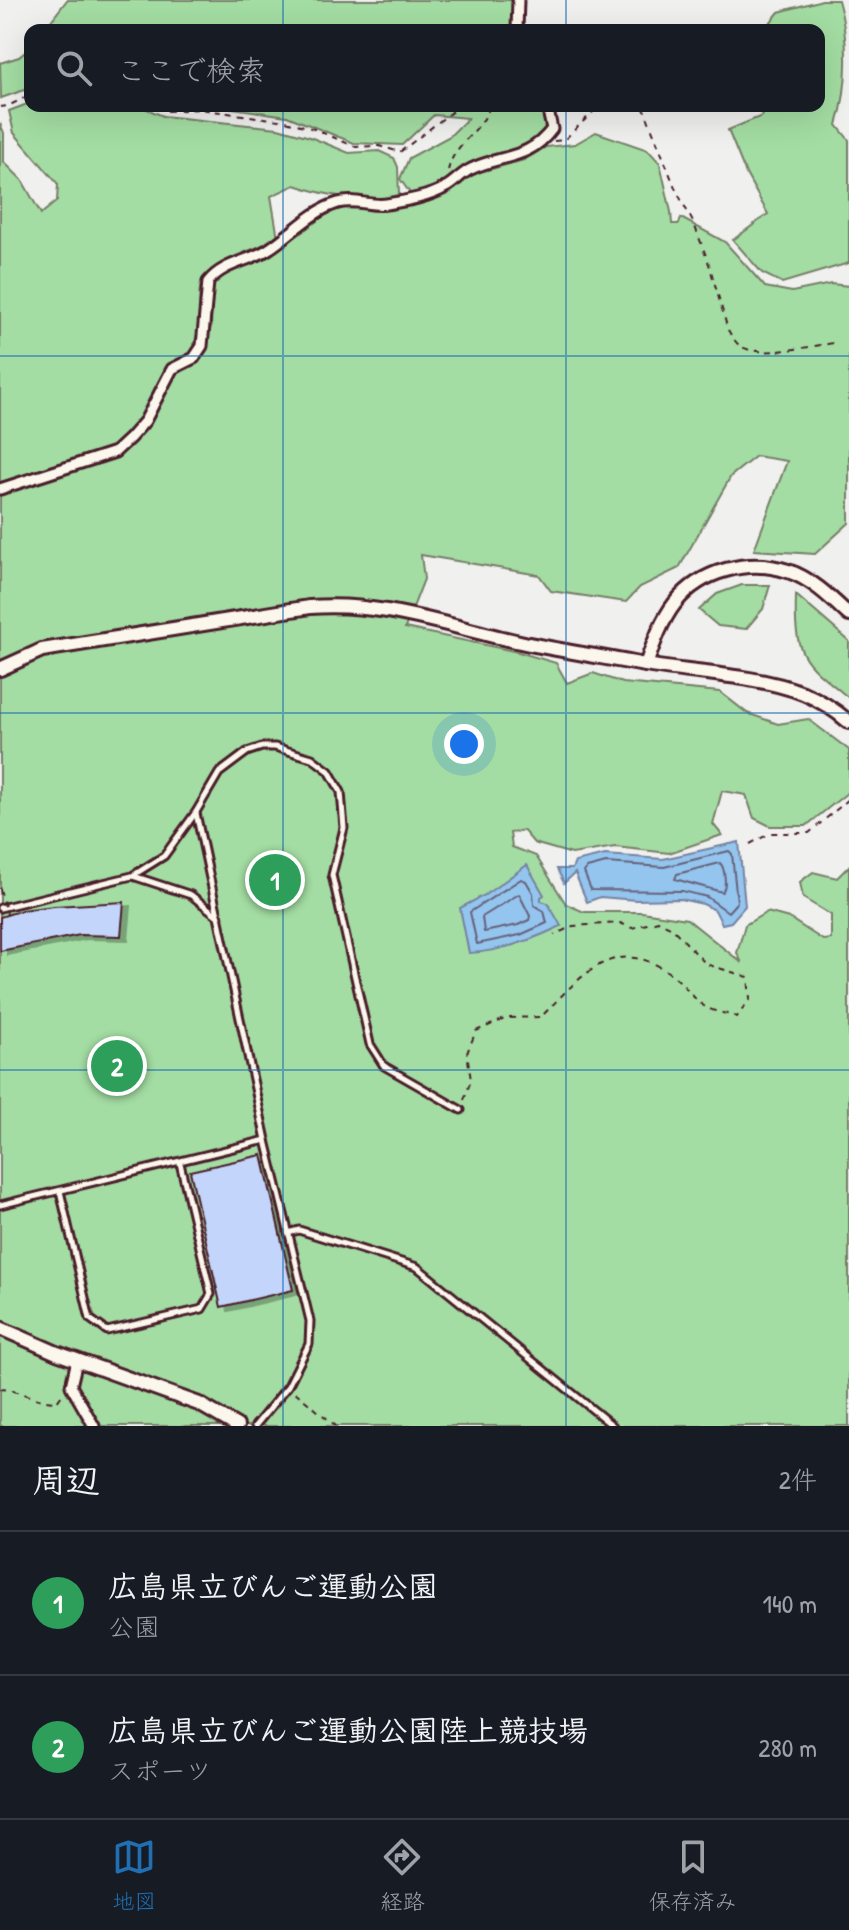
<!DOCTYPE html>
<html lang="ja">
<head>
<meta charset="utf-8">
<style>
  :root { --surface:#171b24; --page:#242831; --text:#f1f3f6; --muted:#9ea1a6; --line:#363941; --accent:#1f6fb2 }
  body { margin:0; font-family:"Patrick Hand","Klee One",sans-serif; background:var(--page); color:var(--text) }
  .you { position:absolute; left:464px; top:744px; width:28px; height:28px; margin:-20px; border:6px solid #fff; border-radius:50%; background:#1a73e8; box-shadow:0 0 0 12px #1a73e833 }
  .badge { display:grid; place-items:center; width:52px; height:52px; border-radius:50%; background:var(--accent); color:#fff; font-size:26px; font-weight:700 }
  .pin { position:absolute; translate:-50% -50%; border:4px solid #fff; box-shadow:0 2px 8px #0006 }
  .list { margin:0; padding:0; list-style:none }
  h2 { display:flex; justify-content:space-between; align-items:center; height:104px; margin:0; padding:0 32px; font-size:34px }
  h2 small { font-size:26px; font-weight:400; color:var(--muted) }
  .list li { display:grid; grid-template-columns:52px 1fr auto; gap:24px; align-items:center; box-sizing:border-box; height:144px; padding:0 32px; border-top:2px solid var(--line) }
  .list b { display:block; font-size:30px; white-space:nowrap }
  .list p { margin:0; font-size:26px; white-space:nowrap; color:var(--muted) }
  .list em { font-size:26px; font-style:normal; color:var(--muted) }
  .icon { flex:none; width:44px; height:44px; fill:none; stroke:currentColor; stroke-width:2; stroke-linecap:round; stroke-linejoin:round }
  .map { position:relative; flex:none; width:849px; height:1426px; overflow:hidden }
  .search { position:absolute; background:var(--surface); box-shadow:0 8px 32px #0002; left:24px; right:24px; top:24px; height:88px; display:flex; align-items:center; gap:20px; box-sizing:border-box; padding:0 28px; border-radius:16px; color:var(--muted); font-size:30px }
  .sheet { height:392px; background:var(--surface) }
  nav { display:flex; justify-content:space-around; align-items:center; box-sizing:border-box; height:112px; border-top:2px solid var(--line); background:var(--surface); font-size:22px; color:var(--muted) }
  nav a { display:grid; justify-items:center; gap:4px }
  nav .on { color:var(--accent) }
  .map>svg:first-child { display:block }
  .green { fill:#a3dda3; stroke:#767e67; stroke-width:2 }
  .water { fill:#93c5ef; stroke:#7683a1; stroke-width:2 }
  .lines { fill:none; stroke-linecap:round; stroke-linejoin:round }
  .shore { stroke:#676179; stroke-width:2 }
  .building { fill:#c3d5fa; stroke:#4a1f2b; stroke-width:2; filter:url(#shadow) }
  .lane-casing { stroke:#4a1f2b; stroke-width:11 }
  .street-casing { stroke:#4a1f2b; stroke-width:15 }
  .secondary-casing { stroke:#4a1f2b; stroke-width:18 }
  .path { stroke:#4a1f2b; stroke-width:2; stroke-dasharray:6 6; stroke-linecap:butt }
  .lane { stroke:#fbf7ec; stroke-width:5 }
  .street { stroke:#fbf7ec; stroke-width:9 }
  .secondary { stroke:#fbf7ec; stroke-width:12 }
  .path-bridge { stroke:#4a1f2b; stroke-width:2; stroke-dasharray:6 6; stroke-linecap:butt }
  .grid { fill:none; stroke:#1f6fb2; stroke-width:2; stroke-opacity:0.55 }
</style>
</head>
<body>
<div class="map">
<svg width="849" height="1426" viewBox="0 0 849 1426">
  <defs>
    <filter id="shadow"><feDropShadow dx="7" dy="4" stdDeviation="0" flood-color="#0004"/></filter>
  </defs>
  <rect width="100%" height="100%" fill="#f0f0ef"/>
  <filter id="ink" filterUnits="userSpaceOnUse"><feTurbulence type="fractalNoise" baseFrequency=".0125" numOctaves="2"/><feDisplacementMap in="SourceGraphic" scale="16" xChannelSelector="R" yChannelSelector="G"/><feConvolveMatrix kernelMatrix="1 2 1 2 8 2 1 2 1" color-interpolation-filters="sRGB"/></filter>
  <g filter="url(#ink)">
    <g class="green">
      <polygon points="67,0 515,0 515,30 44,30"/>
      <path d="M822,0H838C849,36 849,87 837,125L849,140V263L782,283L762,273L733,240L768,214L746,174L728,130L762,116L758,106H819V30H764L779,12Z"/>
      <polygon points="30,48 30,88 1,98 0,63 19,57"/>
      <path d="M30,103V106H140L163,116L278,128L310,137L349,153L379,151L394,158L398,167L399,195C367,203 326,196 295,185L271,196L278,238C257,250 203,262 200,287C198,306 201,327 194,344L205,351L211,326L213,284L232,270L268,257L327,213L350,206L383,211L414,204L448,194L473,174L524,160L546,147L575,144L596,132L648,150L660,163L671,212L672,224H679L681,218L725,242L765,287L792,292L831,284L849,286V523L815,554L754,550L787,461L756,456L731,476L679,568L640,587L626,602L551,591L539,575L421,555L424,579L405,628L518,652L556,663L567,683L593,673L623,683L720,692L747,713L778,724L808,719L849,750V788L847,793L806,826H770L754,818L746,795L722,791L713,824L722,835L669,853L615,847L572,854L534,843L523,830L510,833L512,847L536,856L566,904L584,912H642L687,919L742,963L737,953L745,925L767,912L789,918L823,940L831,939V915L803,898L800,882L813,872L837,878L849,866V1426H0V123L4,133V162L22,180L41,214L57,201L58,184L14,133L9,111Z"/>
      <polygon points="218,106 545,106 549,129 540,140 444,186 412,196 400,179 409,158 450,136 468,118 434,115 402,145 354,143 287,116"/>
      <polygon points="742,585 770,585 763,609 746,629 718,626 699,610 717,594"/>
      <path d="M796,595L849,641V698C802,660 794,657 796,595Z"/>
    </g>
    <g class="water">
      <polygon points="739,842 745,906 731,922 722,924 715,910 703,904 680,899 636,900 600,897 587,902 575,873 564,883 557,869 572,869 575,862 605,855 663,859"/>
      <path d="M527,865L544,895L541,897V901L548,903L561,926C532,940 501,952 469,953L460,908L485,895Z"/>
    </g>
    <g class="lines">
      <g class="shore">
        <polygon points="729,851 732,854 737,902 728,912 707,897 682,891 591,890 584,872 587,868 606,863 664,867"/>
        <path d="M720,863C725,868 727,887 722,892L675,879L677,874Z"/>
        <polygon points="521,879 526,881 533,893 534,905 544,911 547,923 520,935 477,944 470,912"/>
        <polygon points="519,894 530,916 529,920 518,925 484,932 482,917"/>
      </g>
    </g>
    <g class="building">
      <polygon points="124,902 121,936 80,935 0,951 0,917 22,910 54,906"/>
      <polygon points="262,1155 293,1290 221,1307 190,1171"/>
    </g>
    <g class="lines">
      <g class="lane-casing">
        <g id="lane">
          <polyline points="196,813 266,1140 310,1321 309,1344 288,1386 255,1426"/>
          <polyline points="133,876 191,895 219,917"/>
          <polyline points="0,908 132,876 164,856 196,812 219,773 247,752 262,747 275,747 312,758 329,771 341,792 344,828 332,875 370,1044 384,1066 461,1110"/>
          <polyline points="60,1191 90,1319 107,1331 202,1309 211,1294 180,1163"/>
          <polyline points="0,1205 266,1140"/>
          <polyline points="288,1233 299,1230 417,1267 613,1426"/>
        </g>
      </g>
      <g class="street-casing">
        <g id="street">
          <polyline points="517,30 518,0"/>
          <path d="M0,489L115,452L130,438L145,421L172,369L194,358L202,346L208,282C223,263 247,262 267,250C291,235 311,211 338,203C355,198 371,207 387,204C405,201 430,197 446,187C455,182 462,173 471,169C502,154 528,161 552,129L547,106"/>
          <polyline points="77,1360 71,1386 94,1426"/>
        </g>
      </g>
      <g class="secondary-casing">
        <g id="secondary">
          <path d="M646,665C653,645 661,621 675,603C701,570 749,558 788,571C812,579 831,598 849,615"/>
          <path d="M0,669L42,650L310,607C383,601 449,627 520,642C558,650 596,656 634,663C689,674 750,673 803,693C820,700 835,710 849,722"/>
          <polyline points="0,1328 57,1353 199,1404 237,1426"/>
        </g>
      </g>
      <g class="path">
        <polyline points="156,106 168,111 199,109 286,121 314,129 356,147 379,146 400,152 459,106"/>
        <path d="M643,106L676,190L694,224L709,264L728,330C731,335 735,342 740,346C761,359 812,345 836,343"/>
        <polyline points="0,107 8,106 30,95"/>
        <polyline points="554,141 564,140 599,106"/>
        <path d="M448,171C453,144 478,134 488,111L487,106"/>
        <polyline points="750,844 771,833 809,833 849,799"/>
        <polyline points="0,888 0,889"/>
        <path d="M464,1100L471,1080L467,1053L476,1031L507,1018L541,1017C581,976 617,930 676,978C686,987 695,1001 707,1008C716,1012 728,1014 737,1017L750,999L748,977L706,964L672,928L658,921L632,928L620,923L573,926L554,935"/>
        <path d="M0,1389C21,1390 37,1402 57,1402L64,1392"/>
        <polyline points="295,1392 336,1426"/>
      </g>
      <use href="#lane" class="lane"/>
      <use href="#street" class="street"/>
      <use href="#secondary" class="secondary"/>
      <polyline class="path-bridge" points="0,889 7,914"/>
    </g>
  </g>
  <path class="grid" d="M283,0V30M566,0V30M283,106V1426M566,106V1426M0,356H849M0,713H849M0,1070H849"/>
</svg>
<div class="you"></div>
<div class="pin badge" style="left:275px;top:880px;background:#2e9e5b">1</div>
<div class="pin badge" style="left:117px;top:1066px;background:#2e9e5b">2</div>
<div class="search"><svg class="icon" aria-label="search" viewBox="0 0 24 24"><circle cx="10" cy="10" r="6"/><path d="M15 15l6 6"/></svg>ここで検索</div>
</div>
<section class="sheet">
<h2>周辺<small>2件</small></h2>
<ul class="list">
<li><span class="badge" style="background:#2e9e5b">1</span><div><b>広島県立びんご運動公園</b><p>公園</p></div><em>140 m</em></li>
<li><span class="badge" style="background:#2e9e5b">2</span><div><b>広島県立びんご運動公園陸上競技場</b><p>スポーツ</p></div><em>280 m</em></li>
</ul>
</section>
<nav>
<a class="on"><svg class="icon" aria-label="map" viewBox="0 0 24 24"><path d="M3 6l6-2 6 2 6-2v14l-6 2-6-2-6 2zM9 4v14M15 6v14"/></svg>地図</a>
<a><svg class="icon" aria-label="directions" viewBox="0 0 24 24"><path d="M12 3l9 9-9 9-9-9zM9 14v-3h6M13 9l2 2-2 2"/></svg>経路</a>
<a><svg class="icon" aria-label="saved" viewBox="0 0 24 24"><path d="M7 4h10v16l-5-4-5 4z"/></svg>保存済み</a>
</nav>
</body>
</html>
